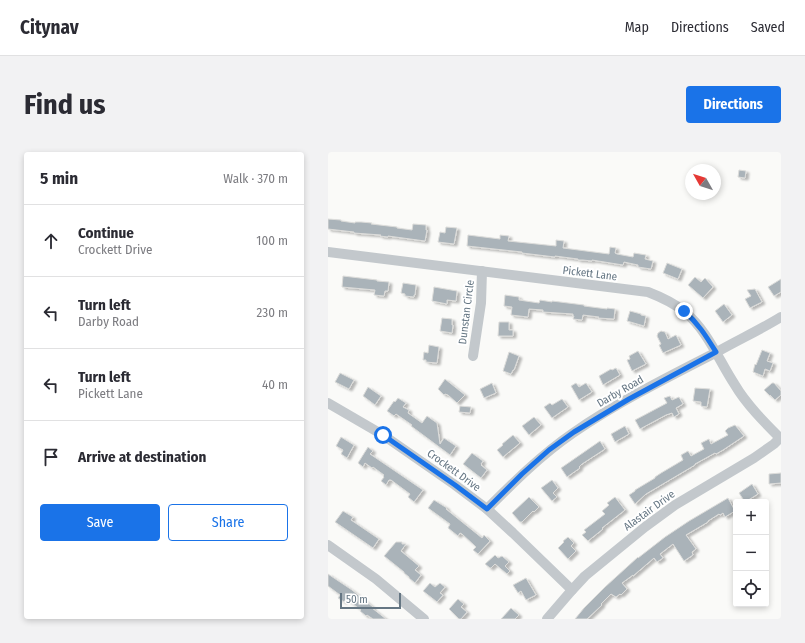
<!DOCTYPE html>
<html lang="en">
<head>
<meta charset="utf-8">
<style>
  :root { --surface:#fff; --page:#f2f2f3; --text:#2b2b33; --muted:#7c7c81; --line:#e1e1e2; --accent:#1a73e8 }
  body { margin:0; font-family:"Fira Sans Condensed",sans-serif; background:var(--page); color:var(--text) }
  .controls { position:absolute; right:12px; bottom:12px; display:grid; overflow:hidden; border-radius:4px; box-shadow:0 2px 6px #0003 }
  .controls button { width:36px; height:36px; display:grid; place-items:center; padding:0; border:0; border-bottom:1px solid var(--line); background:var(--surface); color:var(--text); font:20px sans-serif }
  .compass { position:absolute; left:357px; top:12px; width:36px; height:36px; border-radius:50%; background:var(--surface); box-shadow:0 2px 6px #0003; rotate:309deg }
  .scale { position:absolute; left:12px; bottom:10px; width:61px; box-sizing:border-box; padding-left:4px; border:2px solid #657683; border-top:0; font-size:11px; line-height:14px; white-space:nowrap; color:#657683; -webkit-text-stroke:3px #fff; paint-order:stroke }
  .stop { position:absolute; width:12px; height:12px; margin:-9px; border:3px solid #1a73e8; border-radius:50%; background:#fff }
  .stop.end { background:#1a73e8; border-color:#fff; box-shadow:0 1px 4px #0008 }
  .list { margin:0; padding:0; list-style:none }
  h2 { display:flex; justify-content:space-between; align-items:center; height:52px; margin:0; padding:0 16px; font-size:17px }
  h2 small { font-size:13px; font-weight:400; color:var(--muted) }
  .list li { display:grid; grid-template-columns:26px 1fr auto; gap:12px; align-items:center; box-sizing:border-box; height:72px; padding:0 16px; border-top:1px solid var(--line) }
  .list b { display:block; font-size:15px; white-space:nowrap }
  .list p { margin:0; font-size:13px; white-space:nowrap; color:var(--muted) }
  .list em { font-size:13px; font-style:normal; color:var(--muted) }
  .actions { display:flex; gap:8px; padding:12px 16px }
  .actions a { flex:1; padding:9px 0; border:1px solid var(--accent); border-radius:4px; text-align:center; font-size:14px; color:var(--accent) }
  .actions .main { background:var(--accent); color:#fff }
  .icon { flex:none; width:22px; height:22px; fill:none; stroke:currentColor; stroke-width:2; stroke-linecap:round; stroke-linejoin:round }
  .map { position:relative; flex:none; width:453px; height:467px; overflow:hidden; border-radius:4px }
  header { display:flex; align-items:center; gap:24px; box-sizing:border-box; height:56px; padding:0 20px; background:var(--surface); border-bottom:1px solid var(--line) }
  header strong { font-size:19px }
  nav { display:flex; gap:22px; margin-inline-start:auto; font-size:14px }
  .intro { display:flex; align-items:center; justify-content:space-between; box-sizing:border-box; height:96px; padding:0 24px }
  h1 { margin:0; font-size:28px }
  .button { padding:10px 18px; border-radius:4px; background:var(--accent); color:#fff; font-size:14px; font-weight:700 }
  main { display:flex; gap:24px; padding:0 24px }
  aside { flex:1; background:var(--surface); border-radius:4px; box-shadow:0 2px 6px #0003 }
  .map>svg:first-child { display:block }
</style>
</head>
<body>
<header>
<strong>Citynav</strong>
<nav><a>Map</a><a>Directions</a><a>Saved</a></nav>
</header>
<div class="intro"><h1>Find us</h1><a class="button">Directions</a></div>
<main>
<aside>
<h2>5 min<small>Walk · 370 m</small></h2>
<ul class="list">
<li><svg class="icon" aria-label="ahead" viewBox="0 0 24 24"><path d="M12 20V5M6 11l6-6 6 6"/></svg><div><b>Continue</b><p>Crockett Drive</p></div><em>100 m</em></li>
<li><svg class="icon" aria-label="left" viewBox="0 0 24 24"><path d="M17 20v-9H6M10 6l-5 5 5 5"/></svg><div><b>Turn left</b><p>Darby Road</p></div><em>230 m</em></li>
<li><svg class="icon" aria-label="left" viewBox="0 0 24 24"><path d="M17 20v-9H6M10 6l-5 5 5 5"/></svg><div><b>Turn left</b><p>Pickett Lane</p></div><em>40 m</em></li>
<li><svg class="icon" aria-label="arrive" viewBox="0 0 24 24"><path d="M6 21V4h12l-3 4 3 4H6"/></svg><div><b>Arrive at destination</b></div></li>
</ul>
<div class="actions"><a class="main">Save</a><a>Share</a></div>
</aside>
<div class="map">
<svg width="453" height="467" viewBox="0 0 453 467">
  <defs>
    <filter id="shadow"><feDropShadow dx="3" dy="2" stdDeviation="1" flood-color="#0004"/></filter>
  </defs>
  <rect width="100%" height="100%" fill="#fafaf8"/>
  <g fill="#aab3b9" stroke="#dcdcda" filter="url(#shadow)">
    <path d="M411,18l7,1 -1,7 -7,-1z"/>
    <path d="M0,67l13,1v1l14,2v-1h6l11,1 -1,1 26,3v1l15,2 1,-6 13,1v5h1l-2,11 -37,-5v1l-8,-1 1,-1 -27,-2v-1l-26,-3z"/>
    <path d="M118,75l11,1 -3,16 -16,-2 2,-10 5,1z"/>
    <path d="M140,83l32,4v-4l9,1 -1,5 48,5v-6l8,1 -1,7 46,6 1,-7 6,1 -1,5 2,1 16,3 1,-4 12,2 -1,4 8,2 -2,8 -13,-2v-2l-14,-3 -1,3 -31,-5v1l-9,-1h-5v-1l-23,-3v1l-33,-4v-1l-55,-6z"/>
    <path d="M339,111l15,6 -4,10 -15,-6z"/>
    <path d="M15,124l34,4v1l12,1 -1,9h-3l-1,5 -10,-1 1,-5 -33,-3z"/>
    <path d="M367,125l6,5 4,-4 8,9 -10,11 -15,-13z"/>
    <path d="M453,127v13l-7,4 -6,-9z"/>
    <path d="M75,131l13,2 -1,10h-1v2l-9,-1v-2l-4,-1z"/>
    <path d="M106,135l23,4 -1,10 -9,-1v4l-15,-3z"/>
    <path d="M427,137l7,13 -12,6 -5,-9 6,-3 -4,-6z"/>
    <path d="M177,143l14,2v3l20,3 1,-3 12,2v-1l32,4v1l23,3v-1l8,1 -1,10 -16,-1 1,-1 -16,-2 -1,5 -9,-1 1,-3h-1v-2l-30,-2v-2l-14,-1 -1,8 -17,-2 1,-8 -8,-1z"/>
    <path d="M396,152l8,11 -9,7 -8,-11z"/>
    <path d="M302,159l11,3v1l5,1 -2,10 -17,-5z"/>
    <path d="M114,166l10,1v6h1l-1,8 -12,-2z"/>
    <path d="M171,170h10v8h4v6h-15z"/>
    <path d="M333,179l4,1 3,7 8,-4 5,10 -18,8 -4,-8 2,-1 -4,-8 1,-3z"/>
    <path d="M101,193l10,2 -2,16 -11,-1v-2h-3l1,-8 4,1z"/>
    <path d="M434,198l8,3 -3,8 6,2 -3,8 -5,-2 -2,7 -10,-4 2,-8 1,1z"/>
    <path d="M310,199l8,13 -14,7 -5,-11 3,-1 -1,-3z"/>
    <path d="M181,200l10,4 -5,14h-1l-2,4 -8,-3z"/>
    <path d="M288,216l4,7 -17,10 -4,-9 12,-7 1,1z"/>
    <path d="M12,221l14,7 -5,9 -14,-7z"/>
    <path d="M117,227l20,16 -8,8 -9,-8 -3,-1 -1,1 -6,-6z"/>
    <path d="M164,231l4,10 -12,5 -4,-9z"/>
    <path d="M248,231l3,4 7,-4 6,9 -13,8 -8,-14z"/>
    <path d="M444,231h2l7,8v4l-6,5 -5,-5v1l-6,-6z"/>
    <path d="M40,235l13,9 -6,9 -12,-9z"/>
    <path d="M367,236l15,1 -3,18 -6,-1v-4l-8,-1z"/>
    <path d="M342,244l2,4 7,-3 4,7 -7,4 3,6 -5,3 -2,-4 -6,2 -26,14 -5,-9 32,-17 -3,-5z"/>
    <path d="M70,246l8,5 -3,4 6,3 -1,3 14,10 5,-7 10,7 3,21 4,-6 12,8 -6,9 -39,-29 1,-1 -16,-11 -2,2 -7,-5 7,-10 1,1z"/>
    <path d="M234,247l6,8 -16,11 -8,-11 6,-4 2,2z"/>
    <path d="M132,254l11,1 -1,6 -11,-1z"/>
    <path d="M206,265l7,8 -12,10 -7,-9z"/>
    <path d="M407,273l9,11 -21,14 -7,4 -1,-1 -20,11v1l-49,29 -11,10 -6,-9 6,-4v-1l20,-12v-1l6,-4 22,-13 -2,-5 7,-4 3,5 13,-7 -3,-6 8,-4 2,5 17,-9 -3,-4 3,-3z"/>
    <path d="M297,274l4,8 -14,8 -4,-8z"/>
    <path d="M185,283l7,8 -17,14 -6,-7 6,-5 -1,-1z"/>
    <path d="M13,285l13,8 -7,13 -6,-4 2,-4 -7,-4z"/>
    <path d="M272,289l5,8 -23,15 -3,3 1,1 -13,9 -6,-9z"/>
    <path d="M40,295l5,4 -3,3 53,36 -9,12 -6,-5 2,-3 -19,-14h-2l-3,5 -5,-4 3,-4 -1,-1 1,-1 -11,-8 -1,1 -7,-5 -2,4 -5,-4z"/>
    <path d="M144,301l11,8 -2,3 1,1h-1l6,5 -6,8 -18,-14z"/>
    <path d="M453,321v10l-12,1v-10z"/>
    <path d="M224,328l6,8 -5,5 4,4 -5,4 -11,-13z"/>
    <path d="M424,332l6,10 -13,8 -6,-9z"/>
    <path d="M201,345l10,10 -5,5 -1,-1 -11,11h-2l-8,-9z"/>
    <path d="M287,345l10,13 -23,18 1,1 -15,12 -6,-6 4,-3 -2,-2 21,-16 -3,-3 7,-6 -2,-2z"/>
    <path d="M400,346l7,13 -10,6 -2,-4 -3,2 -1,-1 -11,7v1l-22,13 10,14 -4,3 1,3 -9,6 -11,-17 -13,10 3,4 -6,4 -3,-4 -21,18v-1l-11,8 5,6 -6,6 -1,-1 -4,3 -5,-3 -10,10 1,1 -15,14h-12l9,-11 21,-21 33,-30v1l27,-21 24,-16z"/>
    <path d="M106,348l13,8 -1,1 36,29 2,-3 6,6 -12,13 -5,-4 3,-3 -1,-1 -13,-12 -2,-1 -2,3 -10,-8 2,-4 -22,-16z"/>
    <path d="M15,359l10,6 -2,3 28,19 -6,9 -38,-26z"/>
    <path d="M240,385l6,6 -3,3 5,5 -8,8 -10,-11 6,-6 -1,-1z"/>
    <path d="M68,390h6v2h4l-5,7 18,15 -4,4 6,5 -6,8 -6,-5v-1l-5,-4v-1l-20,-16z"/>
    <path d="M167,403l3,3 4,-2 7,6 -4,4 5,5 -3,3 -12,-10 -4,4h-1l-5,-4z"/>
    <path d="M0,422l24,16 21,17 -1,1 14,11h-13l-6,-4 -1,1 -6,-5 1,-1 -15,-11 -2,3 -6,-4 2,-3 -12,-9z"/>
    <path d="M198,426l10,17 -10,5 -5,-9 -3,2 -5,-8z"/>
    <path d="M102,431l5,4 5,-4 5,4 -5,6 3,2 -6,7 -14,-11z"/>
    <path d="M130,447l6,5 -3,3 6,5 -6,7h-2l-10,-10z"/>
    <path d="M183,456l8,7 -4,4h-14z"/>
  </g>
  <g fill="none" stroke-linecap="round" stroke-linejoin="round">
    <g stroke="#c3c8cc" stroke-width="10">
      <path d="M0,100l320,40c13,5 26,11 37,20 23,19 34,49 50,73 11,19 31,39 46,54"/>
      <path d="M145,204l8,-53 1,-32"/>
      <path d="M0,251l55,32 72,50 32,24 26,24 59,57"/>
      <path d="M159,357c27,-27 54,-54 86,-76 45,-31 95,-56 144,-81 21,-12 43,-22 64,-35"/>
      <path d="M0,393l48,34 48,40"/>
      <path d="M219,467l25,-29 13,-14 60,-49 30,-22 79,-47 20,-14 6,-6"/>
    </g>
  </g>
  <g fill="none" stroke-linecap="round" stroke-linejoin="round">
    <path stroke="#1a73e8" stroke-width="5" d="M55,283l72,50 32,24 35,-35 27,-24 25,-18 55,-33 87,-47c-10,-16 -18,-29 -32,-41"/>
  </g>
  <g text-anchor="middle" stroke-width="4" stroke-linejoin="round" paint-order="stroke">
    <g font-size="11" fill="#657683" stroke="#fff">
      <text transform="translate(262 121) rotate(7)" y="4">Pickett Lane</text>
      <text transform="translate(138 160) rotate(-83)" y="4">Dunstan Circle</text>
      <text transform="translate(292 239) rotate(-30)" y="4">Darby Road</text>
      <text transform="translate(126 318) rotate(36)" y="4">Crockett Drive</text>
      <text transform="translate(321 358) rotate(-36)" y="4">Alastair Drive</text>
    </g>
  </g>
</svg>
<div class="controls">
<button>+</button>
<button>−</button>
<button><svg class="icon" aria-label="locate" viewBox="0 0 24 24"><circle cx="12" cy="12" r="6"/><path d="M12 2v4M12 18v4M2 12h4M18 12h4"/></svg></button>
</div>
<svg class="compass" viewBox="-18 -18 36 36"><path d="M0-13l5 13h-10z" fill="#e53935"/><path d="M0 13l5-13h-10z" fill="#7c7c81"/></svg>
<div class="scale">50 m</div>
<div class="stop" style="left:55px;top:283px"></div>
<div class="stop end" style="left:356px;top:159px"></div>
</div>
</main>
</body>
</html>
